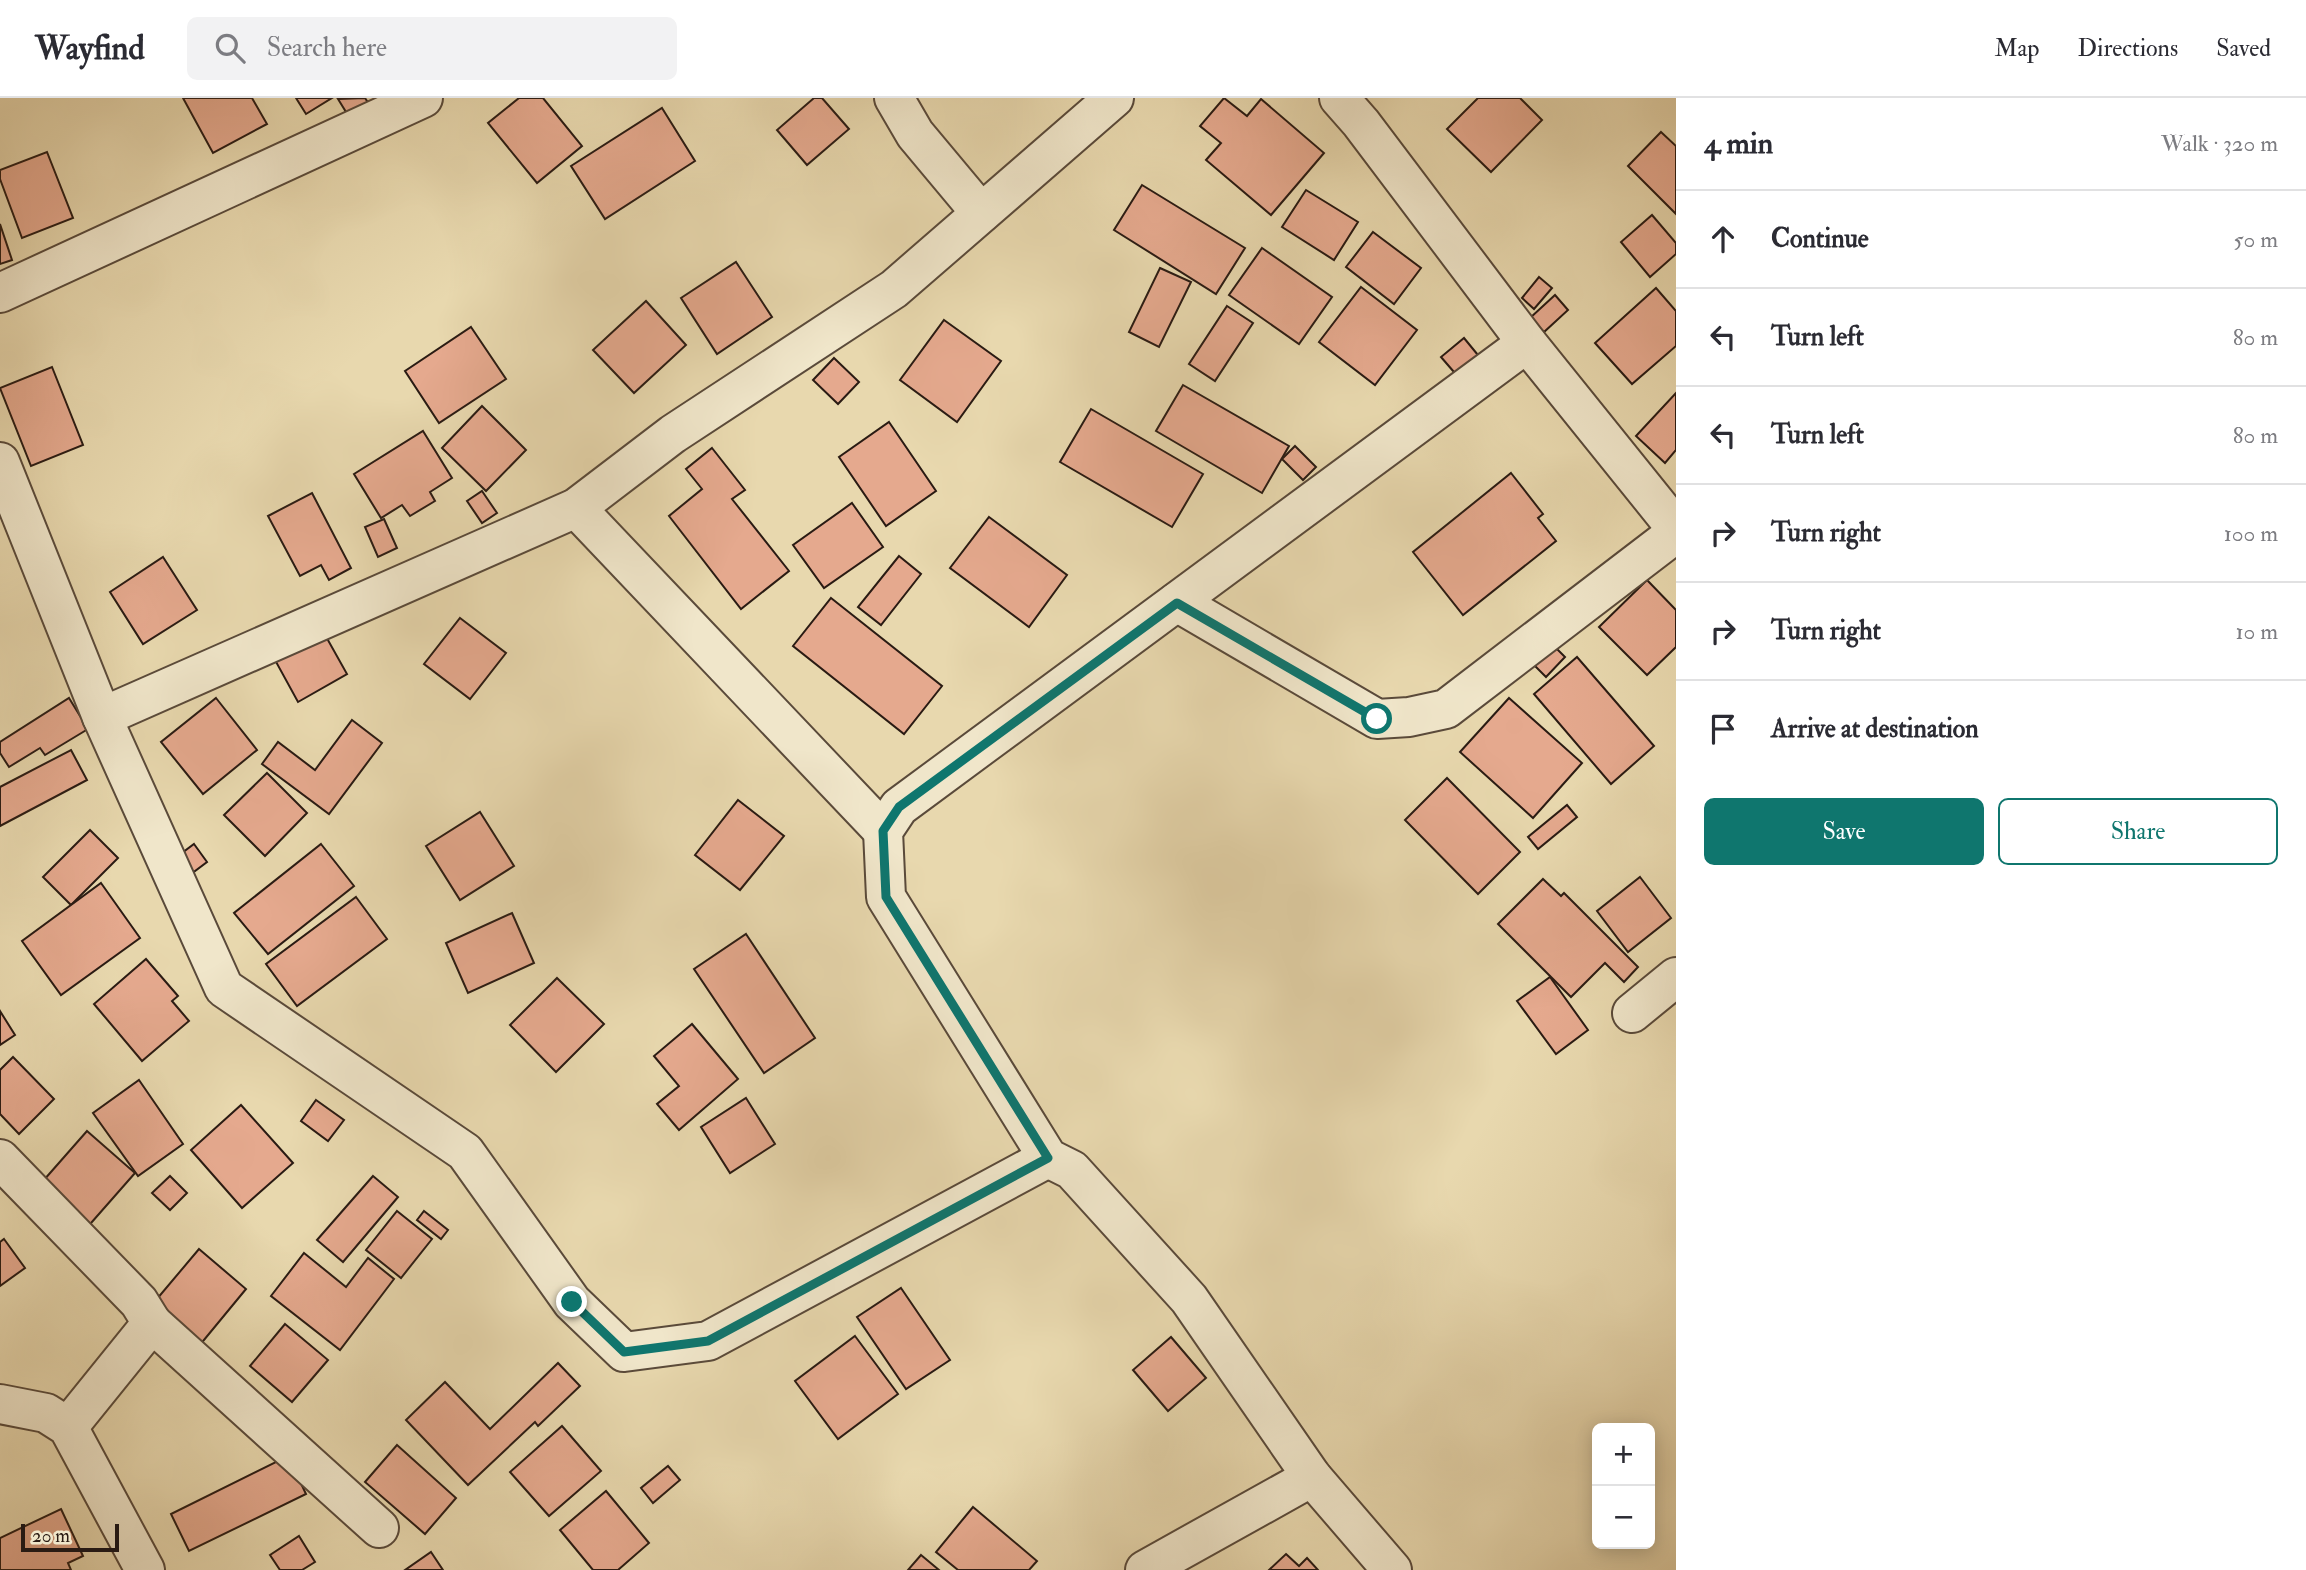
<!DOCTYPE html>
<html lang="en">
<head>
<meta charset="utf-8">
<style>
  :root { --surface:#fff; --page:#f2f2f3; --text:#2b2b33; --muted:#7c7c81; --line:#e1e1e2; --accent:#0f766e }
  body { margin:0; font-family:"IM FELL Double Pica",serif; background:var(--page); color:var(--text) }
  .controls { position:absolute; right:21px; bottom:21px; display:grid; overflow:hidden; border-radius:10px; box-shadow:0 4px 18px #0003 }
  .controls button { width:63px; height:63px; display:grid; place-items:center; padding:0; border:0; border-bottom:2px solid var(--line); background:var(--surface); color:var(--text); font:35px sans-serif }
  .scale { position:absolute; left:21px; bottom:18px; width:98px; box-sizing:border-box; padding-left:7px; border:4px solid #2a1b13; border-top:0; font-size:19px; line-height:24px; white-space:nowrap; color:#2a1b13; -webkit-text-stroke:5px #f0e6ca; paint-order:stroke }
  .stop { position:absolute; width:21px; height:21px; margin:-16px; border:5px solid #0f766e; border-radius:50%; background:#fff }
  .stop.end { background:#0f766e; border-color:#fff; box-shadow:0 2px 7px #0008 }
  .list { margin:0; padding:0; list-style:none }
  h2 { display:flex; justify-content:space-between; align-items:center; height:91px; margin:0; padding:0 28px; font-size:30px }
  h2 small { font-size:23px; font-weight:400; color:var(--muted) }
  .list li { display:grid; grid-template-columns:46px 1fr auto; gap:21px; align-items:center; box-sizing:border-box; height:98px; padding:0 28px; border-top:2px solid var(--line) }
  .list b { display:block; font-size:26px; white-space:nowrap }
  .list em { font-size:23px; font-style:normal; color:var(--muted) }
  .actions { display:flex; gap:14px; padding:21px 28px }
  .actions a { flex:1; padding:16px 0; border:2px solid var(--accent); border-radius:10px; text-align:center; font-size:24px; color:var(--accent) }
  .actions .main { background:var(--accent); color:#fff }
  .icon { flex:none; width:38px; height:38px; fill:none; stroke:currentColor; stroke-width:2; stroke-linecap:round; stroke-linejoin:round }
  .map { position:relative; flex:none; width:1676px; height:1472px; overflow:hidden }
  header { display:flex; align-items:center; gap:42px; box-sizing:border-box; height:98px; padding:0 35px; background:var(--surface); border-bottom:2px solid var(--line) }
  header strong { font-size:33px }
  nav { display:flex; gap:38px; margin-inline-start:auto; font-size:24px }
  .search { width:490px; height:63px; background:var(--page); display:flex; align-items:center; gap:18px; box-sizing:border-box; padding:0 24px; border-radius:10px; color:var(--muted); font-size:26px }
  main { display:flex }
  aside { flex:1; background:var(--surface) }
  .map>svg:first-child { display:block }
</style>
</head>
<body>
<header>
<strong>Wayfind</strong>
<div class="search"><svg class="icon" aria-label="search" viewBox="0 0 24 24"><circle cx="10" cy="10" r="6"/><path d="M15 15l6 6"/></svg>Search here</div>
<nav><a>Map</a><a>Directions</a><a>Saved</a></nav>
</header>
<main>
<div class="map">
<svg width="1676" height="1472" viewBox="0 0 1676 1472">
  <rect width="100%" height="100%" fill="#e8d8ae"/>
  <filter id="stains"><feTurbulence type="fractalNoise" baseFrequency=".00286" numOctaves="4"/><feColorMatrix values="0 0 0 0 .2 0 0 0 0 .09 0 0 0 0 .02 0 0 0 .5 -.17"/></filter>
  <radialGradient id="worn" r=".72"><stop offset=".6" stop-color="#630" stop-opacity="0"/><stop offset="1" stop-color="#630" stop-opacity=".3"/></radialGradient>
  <g fill="#e5a98e" stroke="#2a1b13" stroke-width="2">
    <path d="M183,0h69l15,26 -54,29z"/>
    <path d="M296,0h36l-26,16z"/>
    <path d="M365,0l6,9 -20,13 -13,-21z"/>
    <path d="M519,0h24l39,48 -45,37 -49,-60z"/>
    <path d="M814,0h8l27,31 -42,36 -30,-35z"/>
    <path d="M1224,0l23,18 14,-17 63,54 -53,62 -65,-55 15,-17 -21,-17z"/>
    <path d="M1478,0h42l22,22 -51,52 -44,-43z"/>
    <path d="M662,10l33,53 -90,58 -34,-53z"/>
    <path d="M1661,34l15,14v68l-48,-48z"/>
    <path d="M47,54l26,66 -51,20 -22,-59v-9z"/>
    <path d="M1142,87l103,63 -29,46 -102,-64z"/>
    <path d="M1306,92l52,32 -24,38 -52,-33z"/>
    <path d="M1652,117l24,28v11l-26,23 -29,-35z"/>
    <path d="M0,126l12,36 -12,4z"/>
    <path d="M1373,134l48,36 -27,36 -48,-37z"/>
    <path d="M1262,150l70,49 -33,47 -70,-49z"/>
    <path d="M736,164l36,55 -55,37 -36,-56z"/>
    <path d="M1160,170l31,14 -32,65 -30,-15z"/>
    <path d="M1539,179l13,11 -18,21 -12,-11z"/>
    <path d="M1361,189l56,43 -42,55 -56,-43z"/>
    <path d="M1656,190l20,23v35l-44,38 -37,-41z"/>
    <path d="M1555,197l13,15 -24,22 -14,-14z"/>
    <path d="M646,203l40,44 -52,48 -41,-43z"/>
    <path d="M1227,208l26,17 -38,58 -26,-17z"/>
    <path d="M944,222l57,41 -44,61 -57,-42z"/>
    <path d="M471,229l35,52 -67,44 -34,-52z"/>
    <path d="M1464,240l18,22 -22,19 -19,-22z"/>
    <path d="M834,260l25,24 -21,22 -25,-24z"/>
    <path d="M52,269l31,78 -52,21 -31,-78z"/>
    <path d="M1183,287l106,61 -27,47 -106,-62z"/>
    <path d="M1676,295v57l-11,13 -29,-27z"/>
    <path d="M482,308l44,44 -40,41 -44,-43z"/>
    <path d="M1091,311l112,65 -31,53 -112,-65z"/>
    <path d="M889,324l47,69 -50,35 -47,-69z"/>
    <path d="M423,333l29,47 -22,14 5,9 -25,15 -8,-11 -21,13 -27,-44z"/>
    <path d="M1295,348l21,21 -13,13 -21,-21z"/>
    <path d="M712,350l33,42 -13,9 57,72 -48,38 -72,-93 33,-27 -16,-20z"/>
    <path d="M1511,375l32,41 -5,4 18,23 -93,74 -50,-63z"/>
    <path d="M482,393l15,22 -15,10 -15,-22z"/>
    <path d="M312,395l39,75 -22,12 -8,-15 -21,11 -32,-60z"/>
    <path d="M852,405l31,44 -59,41 -31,-43z"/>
    <path d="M989,419l78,58 -38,52 -79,-59z"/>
    <path d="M384,421l13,29 -19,9 -13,-30z"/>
    <path d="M899,458l22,18 -40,51 -23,-18z"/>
    <path d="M163,459l34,53 -54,34 -33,-52z"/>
    <path d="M1647,482l29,30v37l-29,28 -48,-48z"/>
    <path d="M831,500l111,88 -38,48 -111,-88z"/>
    <path d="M460,520l46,35 -36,46 -46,-35z"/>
    <path d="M324,535l23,41 -49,28 -23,-42z"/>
    <path d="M1552,546l13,13 -19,20 -13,-13z"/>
    <path d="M1577,559l77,89 -43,38 -77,-90z"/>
    <path d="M69,600l19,31 -43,26 -5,-7 -31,19 -9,-14v-11z"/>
    <path d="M216,600l41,52 -54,44 -42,-52z"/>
    <path d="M1509,600l73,65 -49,55 -73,-66z"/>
    <path d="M352,622l30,23 -53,71 -67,-50 16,-22 37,28z"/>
    <path d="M71,652l16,30 -87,46v-39z"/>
    <path d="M267,675l40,40 -42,43 -41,-41z"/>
    <path d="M1447,680l73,74 -42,42 -73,-74z"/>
    <path d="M738,702l46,36 -44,54 -45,-35z"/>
    <path d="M1567,707l10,12 -39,32 -10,-12z"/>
    <path d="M480,714l34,54 -54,34 -34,-54z"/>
    <path d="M90,732l28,28 -47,47 -28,-28z"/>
    <path d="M194,746l13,18 -16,12 -13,-18z"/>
    <path d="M321,746l33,42 -86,68 -34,-41z"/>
    <path d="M1640,779l31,41 -43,34 -31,-41z"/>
    <path d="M1543,781l18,17 3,-3 74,74 -14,15 -19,-19 -34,34 -73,-73z"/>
    <path d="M101,785l39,55 -79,57 -39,-54z"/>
    <path d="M356,799l31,42 -90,67 -31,-42z"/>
    <path d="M512,815l22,50 -66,30 -22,-50z"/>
    <path d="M746,836l69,104 -51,35 -70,-104z"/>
    <path d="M146,861l32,37 -6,5 17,20 -47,40 -48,-57z"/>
    <path d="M1550,879l38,53 -32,24 -39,-53z"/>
    <path d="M557,880l47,46 -48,48 -46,-47z"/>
    <path d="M0,913l15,24 -15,10z"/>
    <path d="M692,926l46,55 -59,51 -22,-26 22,-18 -25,-30z"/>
    <path d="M13,959l41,42 -35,35 -19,-20v-44z"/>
    <path d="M139,982l44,64 -45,32 -45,-63z"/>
    <path d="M746,1000l29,46 -45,29 -29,-46z"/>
    <path d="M316,1002l28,20 -16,21 -27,-20z"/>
    <path d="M241,1007l52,58 -51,45 -51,-58z"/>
    <path d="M87,1033l48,42 -51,58 -48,-42z"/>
    <path d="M170,1078l17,17 -17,17 -18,-17z"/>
    <path d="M373,1078l25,21 -55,65 -26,-22z"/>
    <path d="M397,1113l35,28 -31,39 -35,-28z"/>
    <path d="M424,1113l24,19 -7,9 -24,-19z"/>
    <path d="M4,1141l21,29 -25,18v-44z"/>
    <path d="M199,1151l47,40 -47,57 -48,-40z"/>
    <path d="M304,1155l42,34 22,-29 26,21 -54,71 -69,-54z"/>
    <path d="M901,1190l49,72 -44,29 -49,-72z"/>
    <path d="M285,1226l43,36 -36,42 -42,-36z"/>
    <path d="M855,1238l43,58 -60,45 -43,-58z"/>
    <path d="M1171,1239l35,41 -38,33 -35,-41z"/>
    <path d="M558,1265l22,23 -42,40 -3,-4 -67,63 -62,-65 39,-38 45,47z"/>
    <path d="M562,1328l39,45 -52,45 -39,-44z"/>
    <path d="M397,1347l59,53 -31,36 -60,-52z"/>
    <path d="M288,1358l18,38 -117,57 -18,-37z"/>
    <path d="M668,1368l12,14 -27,23 -12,-15z"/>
    <path d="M606,1393l43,52 -31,27h-25l-33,-40z"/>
    <path d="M973,1409l64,54 -8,9h-71l-22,-18z"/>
    <path d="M61,1411l22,47 -15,7 3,7h-71v-32z"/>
    <path d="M299,1438l16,26 -13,8h-22l-10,-15z"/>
    <path d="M431,1454l12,18h-38z"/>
    <path d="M1286,1456l13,12 8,-8 11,12h-49z"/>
    <path d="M921,1457l18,15h-31z"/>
  </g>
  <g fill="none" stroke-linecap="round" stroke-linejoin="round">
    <g stroke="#5a4a3a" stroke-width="42">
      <g id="minor">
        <path d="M894,0l21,36 66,79"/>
        <path d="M1339,0l22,25 166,220 149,185"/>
        <path d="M0,195l423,-195"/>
        <path d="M0,364l102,255 122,271 241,164 107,150 52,50 84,-11 340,-183"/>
        <path d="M576,410l307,323"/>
        <path d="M1177,504l200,117 32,-2 37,-8 230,-176"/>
        <path d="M102,619l474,-209 97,-74 221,-145 220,-191"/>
        <path d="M1632,915l44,-36"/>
        <path d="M0,1061l139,143 13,21 -84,104"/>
        <path d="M152,1225l227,205"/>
        <path d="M0,1306l46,9 22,14 77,143"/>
        <path d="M1145,1472l167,-93"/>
        <path d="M1392,1472l-80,-93 -123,-178 -117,-129 -24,-12 -162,-261 -3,-66 16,-24 628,-464"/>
      </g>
    </g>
    <use href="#minor" stroke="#f0e6ca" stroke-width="38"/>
  </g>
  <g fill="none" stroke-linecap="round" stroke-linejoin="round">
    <path stroke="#0f766e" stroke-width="9" d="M572,1204l52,50 84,-11 340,-183 -162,-261 -3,-66 16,-24 278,-204 200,116"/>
  </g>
  <rect width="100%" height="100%" filter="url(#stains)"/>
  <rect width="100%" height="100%" fill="url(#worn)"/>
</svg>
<div class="controls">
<button>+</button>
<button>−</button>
</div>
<div class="scale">20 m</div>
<div class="stop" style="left:1377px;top:621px"></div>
<div class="stop end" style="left:572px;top:1204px"></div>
</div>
<aside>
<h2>4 min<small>Walk · 320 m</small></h2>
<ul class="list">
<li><svg class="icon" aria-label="ahead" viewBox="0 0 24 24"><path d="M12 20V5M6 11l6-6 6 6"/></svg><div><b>Continue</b></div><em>50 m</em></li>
<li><svg class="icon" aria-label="left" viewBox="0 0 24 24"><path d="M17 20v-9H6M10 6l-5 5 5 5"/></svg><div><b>Turn left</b></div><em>80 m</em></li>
<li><svg class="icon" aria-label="left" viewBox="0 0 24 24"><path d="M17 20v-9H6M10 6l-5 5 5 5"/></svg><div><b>Turn left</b></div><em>80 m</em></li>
<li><svg class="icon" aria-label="right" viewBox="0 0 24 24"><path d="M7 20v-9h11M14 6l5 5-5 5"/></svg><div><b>Turn right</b></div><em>100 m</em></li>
<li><svg class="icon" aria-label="right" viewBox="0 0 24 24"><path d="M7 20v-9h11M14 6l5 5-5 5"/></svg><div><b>Turn right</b></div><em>10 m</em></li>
<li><svg class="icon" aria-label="arrive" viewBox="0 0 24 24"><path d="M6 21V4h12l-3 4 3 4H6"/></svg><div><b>Arrive at destination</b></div></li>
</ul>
<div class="actions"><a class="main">Save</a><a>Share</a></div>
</aside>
</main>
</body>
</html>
